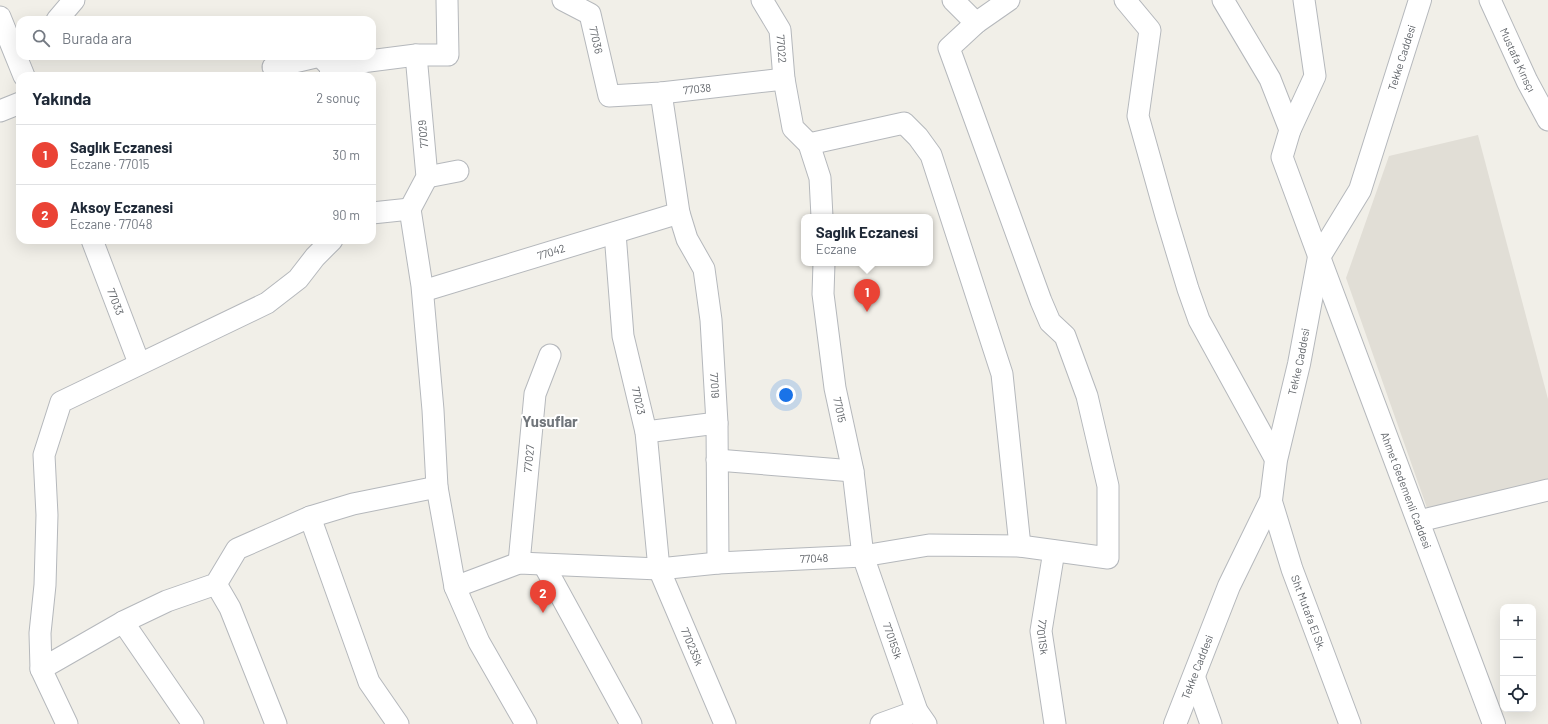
<!DOCTYPE html>
<html lang="tr">
<head>
<meta charset="utf-8">
<style>
  :root { --surface:#fff; --page:#f6f6f7; --text:#1f2937; --muted:#747a83; --line:#e0e1e3; --accent:#ea4335 }
  body { margin:0; font-family:Barlow,sans-serif; background:var(--page); color:var(--text) }
  .controls { position:absolute; right:12px; bottom:12px; display:grid; overflow:hidden; border-radius:8px; box-shadow:0 4px 16px #0002 }
  .controls button { width:36px; height:36px; display:grid; place-items:center; padding:0; border:0; border-bottom:1px solid var(--line); background:var(--surface); color:var(--text); font:20px sans-serif }
  .you { position:absolute; left:786px; top:395px; width:14px; height:14px; margin:-10px; border:3px solid #fff; border-radius:50%; background:#1a73e8; box-shadow:0 0 0 6px #1a73e833 }
  .badge { display:grid; place-items:center; width:26px; height:26px; border-radius:50%; background:var(--accent); color:#fff; font-size:13px; font-weight:700 }
  .pin { position:absolute; translate:-50% -33px; filter:drop-shadow(0 1px 2px #0008) }
  .pin::after { content:''; position:absolute; top:21px; width:14px; height:12px; background:inherit; clip-path:polygon(0 0,100% 0,50% 100%) }
  .popup { position:absolute; left:801px; top:214px; width:132px; height:52px; box-sizing:border-box; display:grid; place-content:center; border-radius:8px; background:var(--surface); filter:drop-shadow(0 1px 3px #0005); font-size:13px; white-space:nowrap; color:var(--muted) }
  .popup b { font-size:15px; color:var(--text) }
  .popup::after { content:''; position:absolute; left:50%; top:100%; margin-left:-8px; border:8px solid transparent; border-top-color:var(--surface) }
  .list { margin:0; padding:0; list-style:none }
  h2 { display:flex; justify-content:space-between; align-items:center; height:52px; margin:0; padding:0 16px; font-size:17px }
  h2 small { font-size:13px; font-weight:400; color:var(--muted) }
  .list li { display:grid; grid-template-columns:26px 1fr auto; gap:12px; align-items:center; box-sizing:border-box; height:60px; padding:0 16px; border-top:1px solid var(--line) }
  .list b { display:block; font-size:15px; white-space:nowrap }
  .list p { margin:0; font-size:13px; white-space:nowrap; color:var(--muted) }
  .list em { font-size:13px; font-style:normal; color:var(--muted) }
  .icon { flex:none; width:22px; height:22px; fill:none; stroke:currentColor; stroke-width:2; stroke-linecap:round; stroke-linejoin:round }
  .map { position:relative; flex:none; width:1548px; height:724px; overflow:hidden }
  .search { position:absolute; background:var(--surface); box-shadow:0 4px 16px #0002; left:16px; top:16px; width:360px; height:44px; display:flex; align-items:center; gap:10px; box-sizing:border-box; padding:0 14px; border-radius:12px; color:var(--muted); font-size:15px }
  .panel { position:absolute; background:var(--surface); box-shadow:0 4px 16px #0002; left:16px; top:72px; width:360px; height:172px; border-radius:12px }
  .map>svg:first-child { display:block }
</style>
</head>
<body>
<div class="map">
<svg width="1548" height="724" viewBox="0 0 1548 724">
  <rect width="100%" height="100%" fill="#f1efe8"/>
  <path fill="#e1ded6" d="M1478,135l70,264v82l-121,27 -81,-230 43,-122z"/>
  <g fill="none" stroke-linecap="round" stroke-linejoin="round">
    <g stroke="#b5b8bc" stroke-width="23">
      <g id="minor">
        <path id="s1" d="M563,0l27,14 19,82 52,-3 123,-14"/>
        <path id="s2" d="M762,0l18,30 4,49 9,49 16,16 11,34 2,39"/>
        <path d="M953,0l23,23"/>
        <path d="M1125,0l25,30 -12,86 28,100 22,73 11,31 77,140"/>
        <path d="M1223,0l47,79 20,51 -8,27 37,100"/>
        <path id="s3" d="M1490,0l37,81 21,39"/>
        <path d="M0,17l24,59"/>
        <path d="M57,20l17,-20"/>
        <path d="M330,66l86,-11h32l-1,-55"/>
        <path d="M273,67l47,-11 10,10 1,10"/>
        <path id="s4" d="M661,93l18,120 8,26 17,30 7,51 6,103 1,140"/>
        <path d="M0,111l20,-8"/>
        <path d="M1290,130l25,-54 -11,-76"/>
        <path d="M809,144l95,-21 14,14 13,18 71,219 18,172"/>
        <path d="M427,177l31,-6"/>
        <path d="M410,209l12,77 11,124 4,77 18,100 24,55 47,82"/>
        <path d="M410,209l17,-32 -11,-122"/>
        <path d="M372,213l38,-4"/>
        <path id="s5" d="M615,233l8,103 23,96 13,137 66,155"/>
        <path id="s6" d="M92,240l47,123"/>
        <path id="s7" d="M824,263l-1,31 12,94 18,83 10,85 54,155 9,13"/>
        <path id="s8" d="M423,291l256,-78"/>
        <path d="M646,432l71,-9"/>
        <path d="M717,460l136,11"/>
        <path id="s9" d="M1271,500l21,69 58,155"/>
        <path d="M310,517l59,165 29,42"/>
        <path d="M1419,521l129,-31"/>
        <path id="s10" d="M1054,551l-13,80 14,93"/>
        <path id="s11" d="M519,563l16,-169 15,-39"/>
        <path d="M544,565l87,159"/>
        <path d="M216,584l14,24 46,116"/>
        <path id="s12" d="M455,587l64,-24 140,6 59,-6 145,-7 66,-11 91,1 88,12v-72l-21,-90 -22,-60 -15,-14 -9,-21 -92,-253 27,-25 33,-23"/>
        <path d="M123,622l70,102"/>
        <path d="M41,669l82,-47 44,-21 49,-17 21,-35 73,-32 43,-13 84,-17"/>
        <path d="M1194,676l17,48"/>
        <path d="M67,724l-26,-55 -1,-36 5,-48 2,-70 -3,-60 17,-53 206,-99 31,-24 17,-22 17,-17"/>
        <path d="M881,724l36,-13"/>
      </g>
    </g>
    <g stroke="#b5b8bc" stroke-width="24">
      <g id="tertiary">
        <path id="s13" d="M1319,257c57,156 117,311 175,467"/>
        <path id="s14" d="M1175,724l54,-138 42,-86 5,-40 23,-96 20,-107 41,-67 60,-190"/>
      </g>
    </g>
    <use href="#minor" stroke="#fff" stroke-width="21"/>
    <use href="#tertiary" stroke="#fff" stroke-width="22"/>
  </g>
  <g text-anchor="middle" stroke-width="4" stroke-linejoin="round" paint-order="stroke">
    <g font-size="11" fill="#5f6368" stroke="#fff">
      <text dy="4" stroke="none"><textPath href="#s1" startOffset="57">77036</textPath></text>
      <text dy="4" stroke="none"><textPath href="#s2" startOffset="54">77022</textPath></text>
      <text dy="4" stroke="none"><textPath href="#s14" startOffset="709">Tekke Caddesi</textPath></text>
      <text dy="4" stroke="none"><textPath href="#s3" startOffset="66">Mustafa Kırısçı</textPath></text>
      <text dy="4" stroke="none"><textPath href="#s1" startOffset="203">77038</textPath></text>
      <text transform="translate(423 134) rotate(-95)" y="4">77029</text>
      <text dy="4" stroke="none"><textPath href="#s8" startOffset="134">77042</textPath></text>
      <text dy="4" stroke="none"><textPath href="#s6" startOffset="66">77033</textPath></text>
      <text dy="4" stroke="none"><textPath href="#s14" startOffset="385">Tekke Caddesi</textPath></text>
      <text dy="4" stroke="none"><textPath href="#s4" startOffset="300">77019</textPath></text>
      <text dy="4" stroke="none"><textPath href="#s5" startOffset="170">77023</textPath></text>
      <text dy="4" stroke="none"><textPath href="#s7" startOffset="148">77015</textPath></text>
      <text dy="4" stroke="none"><textPath href="#s11" startOffset="105">77027</textPath></text>
      <text dy="4" stroke="none"><textPath href="#s13" startOffset="249">Ahmet Gedemenli Caddesi</textPath></text>
      <text dy="4" stroke="none"><textPath href="#s12" startOffset="364">77048</textPath></text>
      <text dy="4" stroke="none"><textPath href="#s9" startOffset="119">Sht Mutafa El Sk.</textPath></text>
      <text dy="4" stroke="none"><textPath href="#s10" startOffset="87">77011Sk</textPath></text>
      <text dy="4" stroke="none"><textPath href="#s7" startOffset="386">77015Sk</textPath></text>
      <text dy="4" stroke="none"><textPath href="#s5" startOffset="424">77023Sk</textPath></text>
      <text dy="4" stroke="none"><textPath href="#s14" startOffset="61">Tekke Caddesi</textPath></text>
    </g>
    <g font-size="15" font-weight="bold" fill="#70757a" stroke="#fff">
      <text x="550" y="427">Yusuflar</text>
    </g>
  </g>
</svg>
<div class="controls">
<button>+</button>
<button>−</button>
<button><svg class="icon" aria-label="locate" viewBox="0 0 24 24"><circle cx="12" cy="12" r="6"/><path d="M12 2v4M12 18v4M2 12h4M18 12h4"/></svg></button>
</div>
<div class="you"></div>
<div class="pin badge" style="left:867px;top:312px">1</div>
<div class="popup"><b>Saglık Eczanesi</b>Eczane</div>
<div class="pin badge" style="left:543px;top:613px">2</div>
<div class="search"><svg class="icon" aria-label="search" viewBox="0 0 24 24"><circle cx="10" cy="10" r="6"/><path d="M15 15l6 6"/></svg>Burada ara</div>
<section class="panel">
<h2>Yakında<small>2 sonuç</small></h2>
<ul class="list">
<li><span class="badge">1</span><div><b>Saglık Eczanesi</b><p>Eczane · 77015</p></div><em>30 m</em></li>
<li><span class="badge">2</span><div><b>Aksoy Eczanesi</b><p>Eczane · 77048</p></div><em>90 m</em></li>
</ul>
</section>
</div>
</body>
</html>
